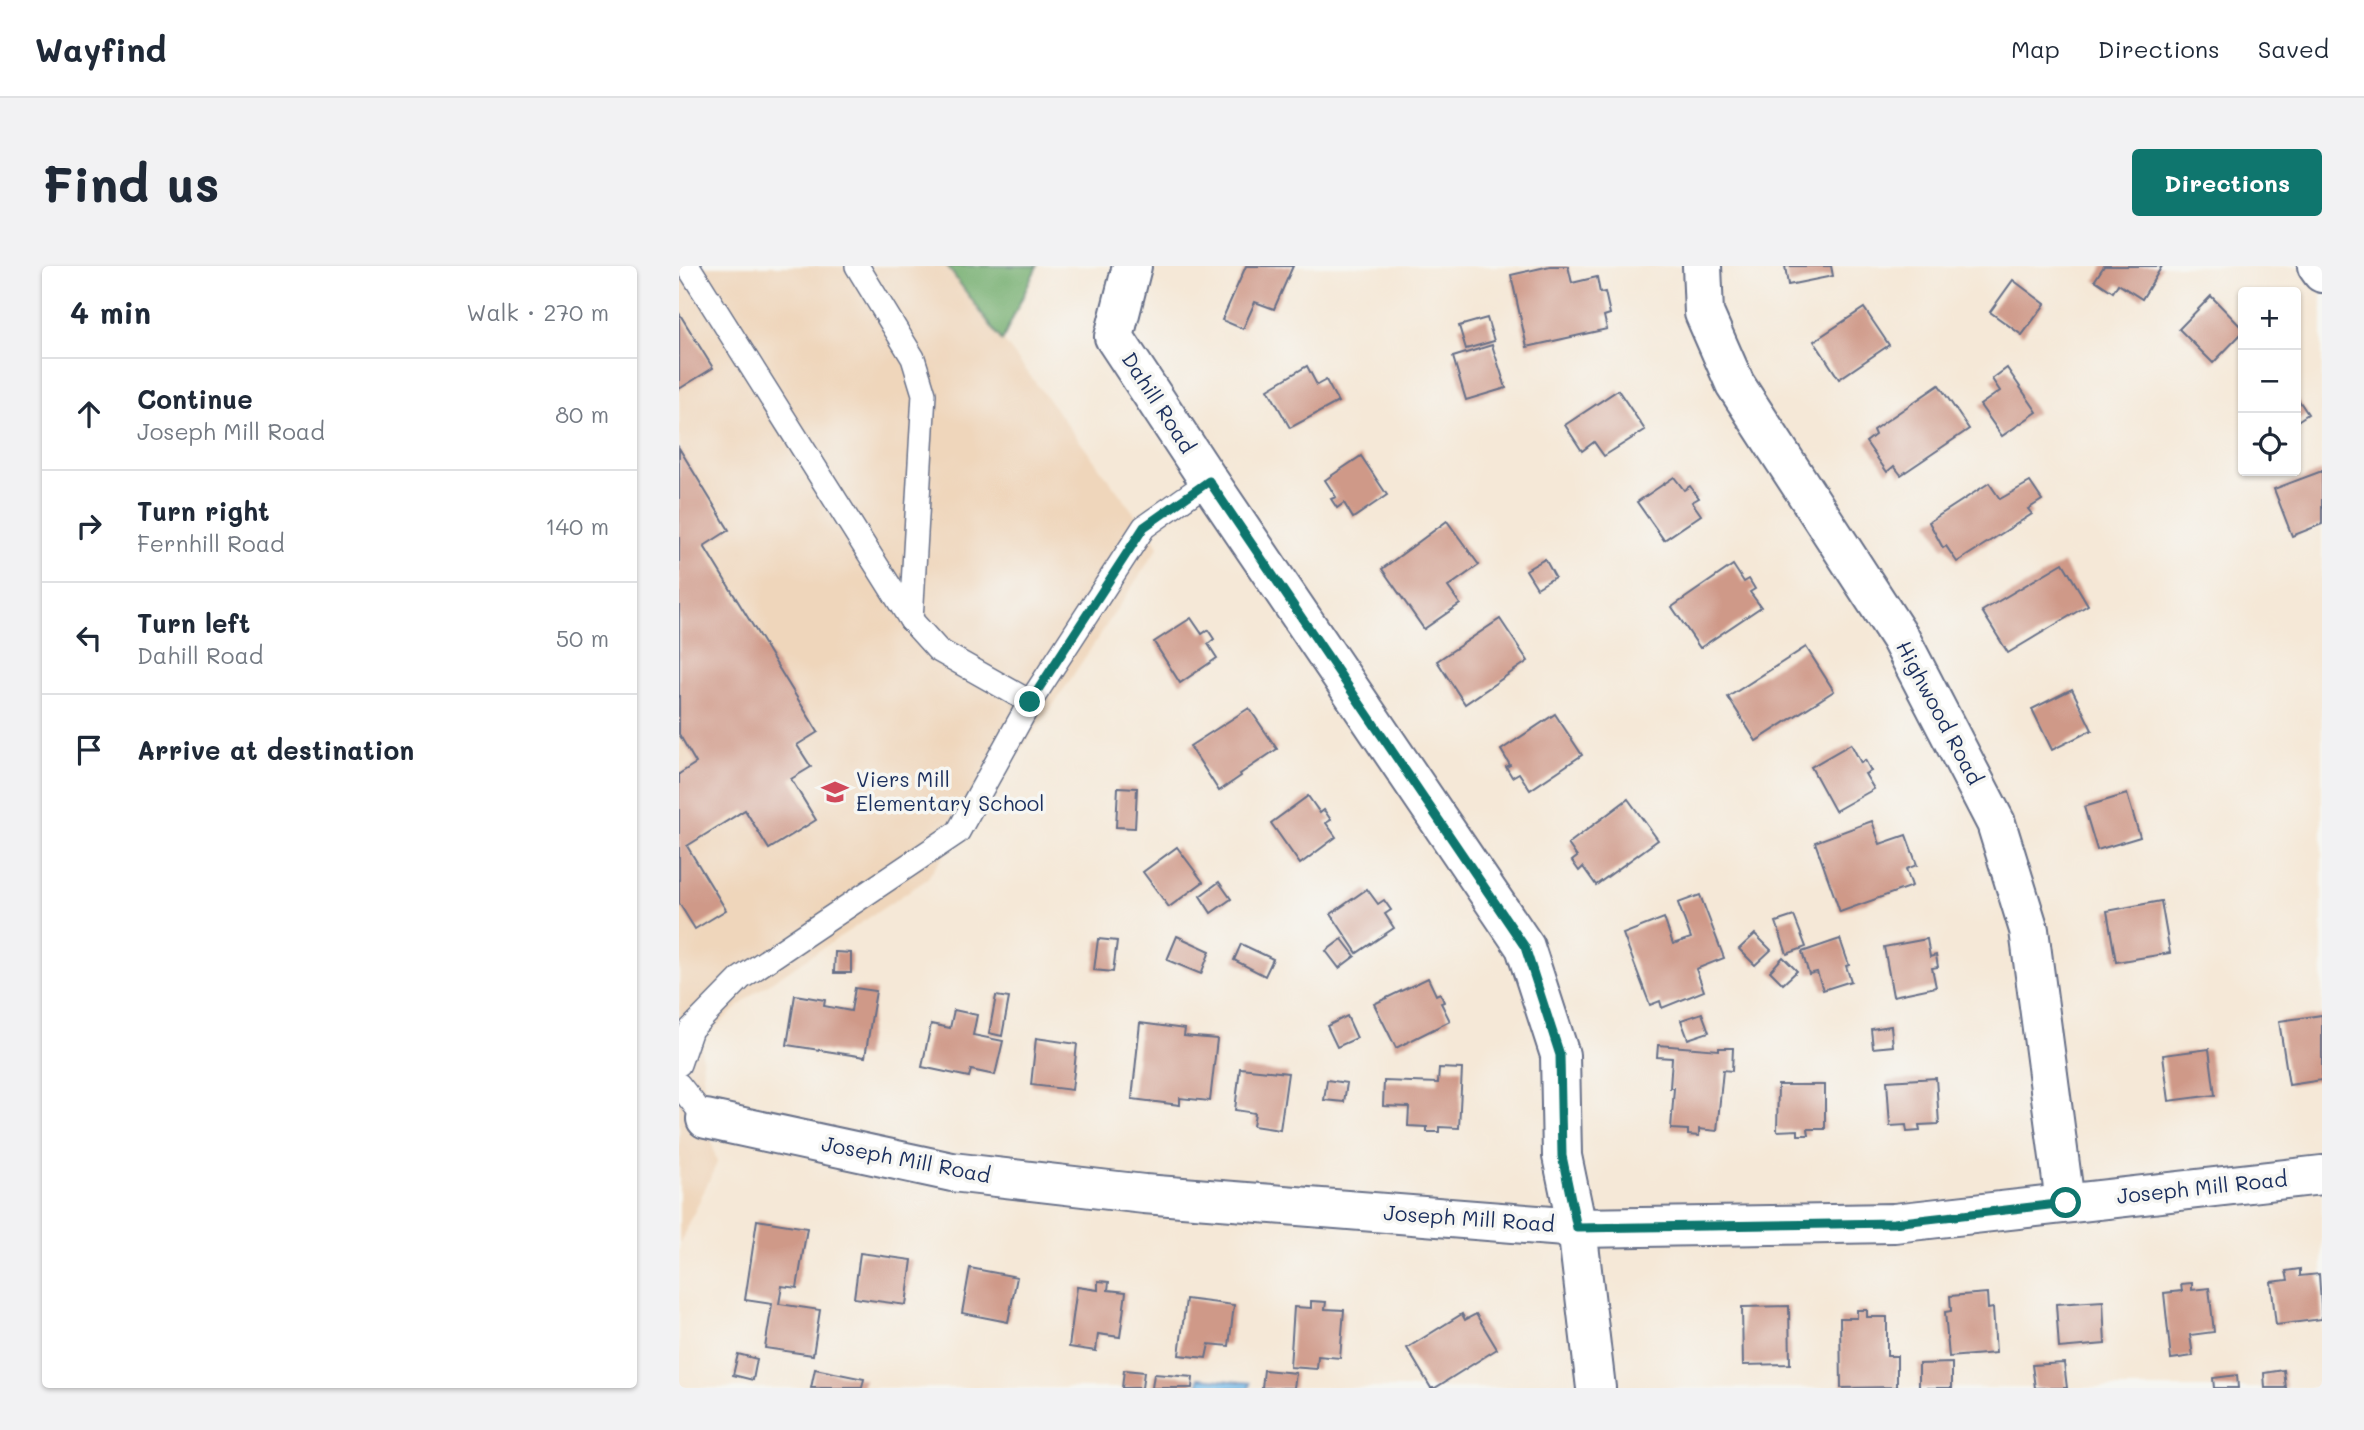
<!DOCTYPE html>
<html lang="en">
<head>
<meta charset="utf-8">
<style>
  :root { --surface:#fff; --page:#f2f2f3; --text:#1f2937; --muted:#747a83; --line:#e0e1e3; --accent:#0f766e }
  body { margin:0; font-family:Mali,sans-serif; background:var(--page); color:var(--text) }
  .controls { position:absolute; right:21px; top:21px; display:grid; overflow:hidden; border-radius:7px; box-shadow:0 2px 5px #0004 }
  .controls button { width:63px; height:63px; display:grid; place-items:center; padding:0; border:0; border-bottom:2px solid var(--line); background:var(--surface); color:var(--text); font:35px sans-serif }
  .stop { position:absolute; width:21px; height:21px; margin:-16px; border:5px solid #0f766e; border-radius:50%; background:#fff }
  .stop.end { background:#0f766e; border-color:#fff; box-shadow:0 2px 7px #0008 }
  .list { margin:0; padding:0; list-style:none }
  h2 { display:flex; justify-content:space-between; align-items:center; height:91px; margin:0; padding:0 28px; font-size:30px }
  h2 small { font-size:23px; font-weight:400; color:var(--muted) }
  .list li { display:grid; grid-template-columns:46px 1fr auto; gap:21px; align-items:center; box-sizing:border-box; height:112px; padding:0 28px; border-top:2px solid var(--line) }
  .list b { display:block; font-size:26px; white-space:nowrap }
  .list p { margin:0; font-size:23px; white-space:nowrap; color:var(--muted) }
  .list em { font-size:23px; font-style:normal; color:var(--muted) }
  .icon { flex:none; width:38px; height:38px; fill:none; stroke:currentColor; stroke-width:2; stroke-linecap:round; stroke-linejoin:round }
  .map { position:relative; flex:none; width:1643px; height:1122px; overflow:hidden; border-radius:7px }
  header { display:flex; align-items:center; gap:42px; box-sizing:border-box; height:98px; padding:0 35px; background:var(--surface); border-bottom:2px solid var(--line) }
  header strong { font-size:33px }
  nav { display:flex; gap:38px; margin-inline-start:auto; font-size:24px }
  .intro { display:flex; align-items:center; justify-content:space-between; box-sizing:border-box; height:168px; padding:0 42px }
  h1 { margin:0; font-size:49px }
  .button { padding:18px 32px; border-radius:7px; background:var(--accent); color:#fff; font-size:24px; font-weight:700 }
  main { display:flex; gap:42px; padding:0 42px }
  aside { flex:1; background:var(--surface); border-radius:7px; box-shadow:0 2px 5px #0004 }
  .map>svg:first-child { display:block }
</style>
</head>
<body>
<header>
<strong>Wayfind</strong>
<nav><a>Map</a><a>Directions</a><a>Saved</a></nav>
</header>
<div class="intro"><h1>Find us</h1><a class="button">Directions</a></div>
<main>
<aside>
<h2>4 min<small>Walk · 270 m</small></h2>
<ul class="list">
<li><svg class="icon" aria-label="ahead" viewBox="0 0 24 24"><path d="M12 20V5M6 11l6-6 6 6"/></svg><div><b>Continue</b><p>Joseph Mill Road</p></div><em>80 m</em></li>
<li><svg class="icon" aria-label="right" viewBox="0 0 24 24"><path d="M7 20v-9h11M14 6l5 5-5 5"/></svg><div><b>Turn right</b><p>Fernhill Road</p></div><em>140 m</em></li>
<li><svg class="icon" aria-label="left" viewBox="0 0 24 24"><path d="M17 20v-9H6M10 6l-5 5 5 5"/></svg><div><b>Turn left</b><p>Dahill Road</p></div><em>50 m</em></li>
<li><svg class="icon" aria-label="arrive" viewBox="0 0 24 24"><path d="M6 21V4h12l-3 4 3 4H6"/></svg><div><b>Arrive at destination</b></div></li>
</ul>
</aside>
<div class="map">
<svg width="1643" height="1122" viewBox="0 0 1643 1122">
  <rect width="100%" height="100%" fill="#f6f6f2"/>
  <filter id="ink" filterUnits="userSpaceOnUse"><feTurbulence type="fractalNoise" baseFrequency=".0143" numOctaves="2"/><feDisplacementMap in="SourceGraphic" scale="14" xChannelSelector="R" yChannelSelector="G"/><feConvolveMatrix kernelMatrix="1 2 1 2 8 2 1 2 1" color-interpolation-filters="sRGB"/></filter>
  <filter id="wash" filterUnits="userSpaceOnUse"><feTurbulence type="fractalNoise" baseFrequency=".00686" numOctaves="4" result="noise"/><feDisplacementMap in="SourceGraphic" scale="28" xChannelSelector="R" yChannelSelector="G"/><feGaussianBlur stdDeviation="1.57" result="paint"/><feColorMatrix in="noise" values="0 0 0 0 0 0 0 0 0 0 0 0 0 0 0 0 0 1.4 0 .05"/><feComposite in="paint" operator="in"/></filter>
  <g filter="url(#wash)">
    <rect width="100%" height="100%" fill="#f5e8d7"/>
    <path fill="#efd6bb" d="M0,0h268l212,280 -105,158 -128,176 -173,114 -52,45 5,80 11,44 -38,82z"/>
    <path fill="#70ab6b" stroke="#466d64" stroke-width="2" d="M268,0h90l-35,75z"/>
    <path fill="#73bbeb" stroke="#4775a4" stroke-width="2" d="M520,1112l51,5 -1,5h-51z"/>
    <g id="blocks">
      <g fill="#cf9988">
        <path d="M567,0h47l-19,43 -19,-7 -12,27 -21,-9z"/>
        <path d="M871,0h18l4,17 25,-6 3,16 5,-1 5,22 -6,2 3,13 -80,18 -16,-72z"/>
        <path d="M1106,0h46l2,10 -45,9z"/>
        <path d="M1425,0h58l-20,33 -24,-15 -5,8 -18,-12z"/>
        <path d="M1334,14l32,24 -23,31 -32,-23z"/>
        <path d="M1532,30l32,33v3l-30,31 -34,-34z"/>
        <path d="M1185,42l25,37 -50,34 -25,-38z"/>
        <path d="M0,47l34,55 -34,21z"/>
        <path d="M808,52l7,23 -28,8 -7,-23z"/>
        <path d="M813,79l14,43 -40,12 -13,-43z"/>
        <path d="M628,100l10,19 9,-5 12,22 -48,26 -22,-39z"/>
        <path d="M1328,102l30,44 -35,24 -22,-31 20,-14 -8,-12z"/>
        <path d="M1260,119l30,44 -68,46 -7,-9 -7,6 -21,-30 9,-7 -2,-5z"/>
        <path d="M939,124l27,40 -41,26 -10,-14 -12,9 -17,-26z"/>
        <path d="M1617,130l12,18 -12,8z"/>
        <path d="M0,182l50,82 -25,16 114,186 -21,13 14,22 -20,12 25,41 -47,29 -24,-39 -58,36 39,64 -31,19 -16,-26v-129l17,-11 -17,-29z"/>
        <path d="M682,190l26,39 -34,23 -9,-15 -7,5 -6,-9 5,-2 -11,-17z"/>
        <path d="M1643,205v53l-30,12 -18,-47z"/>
        <path d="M995,211l10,13 6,-4 9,12 -7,4 9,13 -37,25 -27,-38z"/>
        <path d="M1351,216l12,18 -14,9 4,5 -75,48 -11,-16 -3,2 -14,-26 60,-39 11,16z"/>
        <path d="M768,255l32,44 -31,22 12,17 -36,25 -42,-60z"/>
        <path d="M866,293l10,18 -18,11 -11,-18z"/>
        <path d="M1384,297l25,42 -80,48 -26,-42z"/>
        <path d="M1054,299l11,17 5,-3 6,10 -5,3 11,15 -61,41 -28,-41z"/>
        <path d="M512,352l11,16 6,-4 6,9 -6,5 9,14 -37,25 -26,-41z"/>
        <path d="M821,353l28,42 -63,43 -28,-43z"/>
        <path d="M1127,381l28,44 -78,50 -28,-44z"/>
        <path d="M1393,423l20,41 -40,20 -20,-41z"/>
        <path d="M570,442l28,41 -37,25 1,2 -22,15 -29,-45z"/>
        <path d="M876,448l27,41 -52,35 -11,-17 -7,4 -6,-10 4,-2 -9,-15z"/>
        <path d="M1172,478l10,19 4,-3 6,11 -6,3 9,15 -39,22 -24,-44z"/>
        <path d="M439,521l19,1 -2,40 -19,-1z"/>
        <path d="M1448,528l13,43 -43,13 -13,-43z"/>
        <path d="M629,530l12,17 4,-3 7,10 -5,3 10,14 -36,27 -29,-41z"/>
        <path d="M949,533l30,41 -62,45 -13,-18 -4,4 -7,-10 5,-4 -9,-13z"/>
        <path d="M1193,555l8,23 26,-9 11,30 -11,4 6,17 -72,26 -25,-70z"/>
        <path d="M498,581l26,35 -34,25 -26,-35z"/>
        <path d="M540,616l12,17 -20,14 -11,-17z"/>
        <path d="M688,623l11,15 6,-4 7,10 -6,4 9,14 -37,25 -26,-39z"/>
        <path d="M1021,629l24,63 -28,11 8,22 -42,17 -2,-7 -10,4 -27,-71 41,-16 9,26 18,-6 -13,-35z"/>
        <path d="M1482,635l9,52 -54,9 -9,-51z"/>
        <path d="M1115,650l12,31 -19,7 -11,-32z"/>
        <path d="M1076,668l16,16 -16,15 -16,-16z"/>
        <path d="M498,670l33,15 -9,23 -34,-14z"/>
        <path d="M419,673l19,2 -4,31 -19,-2z"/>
        <path d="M663,673l13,17 -16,12 -13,-17z"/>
        <path d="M1161,673l9,26 -3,1 5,15 -28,9 -6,-18 -8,2 -7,-22z"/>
        <path d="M1248,673l3,18 6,-2 2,12 -6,1 4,19 -43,9 -9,-49z"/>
        <path d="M562,678l32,15 -8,17 -31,-16z"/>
        <path d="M156,686l16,1v20h-17z"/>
        <path d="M1104,691l14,14 -14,13 -13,-13z"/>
        <path d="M749,712l8,17 4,-2 4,9 -3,1 9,18 -54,27 -22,-44z"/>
        <path d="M176,722l21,3 -11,66 -78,-12 8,-50 30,5 -1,6 27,5z"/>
        <path d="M317,730l13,2 -7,38 -13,-3z"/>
        <path d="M275,744l23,5 -4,20 30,6 -8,34 -24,-5 -2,7 -47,-10 9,-43 19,4z"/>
        <path d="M1023,747l7,19 -21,7 -7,-19z"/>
        <path d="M1643,749v65l-33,5 -10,-64z"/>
        <path d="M668,750l10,22 -20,9 -10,-21z"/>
        <path d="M461,757l45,6 -1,7 33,3 -7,62 -30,-3v7l-48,-6z"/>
        <path d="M1212,760l2,20 -20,2 -2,-19z"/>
        <path d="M357,772l41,6 -5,46 -41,-5z"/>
        <path d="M979,779l61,5v-2h14l-1,23 -9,-1 -6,61 -18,-2v7l-11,-1v-5l-17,-1 3,-41h-4l2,-30 -15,-1z"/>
        <path d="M1530,783l6,46 -46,6 -6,-46z"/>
        <path d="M561,802l48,5 -8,57 -27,-4 2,-13 -20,-3z"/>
        <path d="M760,802l23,1 -3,59 -20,-1v5h-12v-5l-19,-1 1,-19 -26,-1 1,-25 54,2z"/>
        <path d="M1257,812l3,46 -20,1 1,6 -13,1 -1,-7 -16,1 -3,-45z"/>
        <path d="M648,814l20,3 -3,19 -20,-2z"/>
        <path d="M1099,819h47v44h-17l1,6h-11v-5l-21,1z"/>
        <path d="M78,954l50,8 -10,60 -15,-2 -3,18 41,6 -7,45 -48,-7 7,-44 -27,-4z"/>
        <path d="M181,987l52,7 -6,45 -52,-7z"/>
        <path d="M291,1002l47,9 -9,45 -46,-9z"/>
        <path d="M1621,1003v7l19,-2 3,45 -46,6 -5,-43 17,-2 -2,-9z"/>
        <path d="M419,1015l11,1 -1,8 18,2 -6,45 -22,-3 -2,17 -27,-4 8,-60 21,3z"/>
        <path d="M1513,1017v7l17,-2 5,44 -24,3 3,21 -22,3 -7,-66 18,-2 -1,-7z"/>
        <path d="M1308,1027l1,16 5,-1 3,45 -47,4 -4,-45 6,-1 -1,-15z"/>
        <path d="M507,1033l48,6 -5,41 -20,-2 -3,14 -27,-3z"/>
        <path d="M632,1035l15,1 -1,7 19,1 -4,48 -22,-2 -1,13 -27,-2 4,-60 17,1z"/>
        <path d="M1424,1035l2,43 -46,4 -3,-44z"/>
        <path d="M1110,1040l1,58 -47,1 -1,-58z"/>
        <path d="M1178,1044h10v7h20v39h10v31l-56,1 -1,-70h17z"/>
        <path d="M783,1048l3,6 11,-6 21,35 -62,39h-4l-24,-40z"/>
        <path d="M59,1088l19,5 -4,21 -20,-5z"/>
        <path d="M1273,1097v25h-33v-24z"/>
        <path d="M1385,1097l3,25h-32l-3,-23z"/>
        <path d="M136,1103l49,10 -2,9h-51z"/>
        <path d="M445,1104l20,2 -2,16h-20z"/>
        <path d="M585,1104l32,3 -2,15h-32z"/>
        <path d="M1605,1104l2,18h-21l-1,-15z"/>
        <path d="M475,1108l39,3 -1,11h-40z"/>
        <path d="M1558,1109l1,13h-24l-1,-10z"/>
      </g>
    </g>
  </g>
  <g filter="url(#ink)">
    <use href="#blocks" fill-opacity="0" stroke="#677088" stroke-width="2"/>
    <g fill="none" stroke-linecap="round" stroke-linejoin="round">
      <g stroke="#677088" stroke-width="26">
        <g id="service">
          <path d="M9,0l223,354 27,30 92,52"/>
          <path d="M178,0l56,92 11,36 -13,226"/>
          <path d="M0,798l12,-35 50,-51 217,-146 72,-130 114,-175 65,-46"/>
          <path d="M0,819l27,34"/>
        </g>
      </g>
      <g stroke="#677088" stroke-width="42">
        <g id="minor">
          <path d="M453,0l-18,71 95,144 316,466 35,108 2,101 15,72 19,160"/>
          <path d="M1023,0l2,47 31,71 165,254 96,185 33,107 36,273"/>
          <path d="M1638,0l5,7"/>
          <path d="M27,853l246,53 192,22 433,34 317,-5 428,-48"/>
        </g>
      </g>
      <use href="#service" stroke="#fff" stroke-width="23"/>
      <use href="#minor" stroke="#fff" stroke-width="38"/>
    </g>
  </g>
  <g fill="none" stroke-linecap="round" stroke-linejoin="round" filter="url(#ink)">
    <path stroke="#0f766e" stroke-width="9" d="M351,436l114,-175 65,-46 316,466 35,108 2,101 15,72 317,-5 172,-20"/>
  </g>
  <defs>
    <g id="school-bare" transform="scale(2.1)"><path d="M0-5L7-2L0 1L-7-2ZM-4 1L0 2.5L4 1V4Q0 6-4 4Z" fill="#d1495b" stroke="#f6f6f2" stroke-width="2.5" paint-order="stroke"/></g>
  </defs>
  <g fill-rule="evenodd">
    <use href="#school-bare" x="156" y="526"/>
  </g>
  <g text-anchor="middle" stroke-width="7" stroke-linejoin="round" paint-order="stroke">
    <g font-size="21" fill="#1b2f5e" stroke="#f6f6f2">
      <text transform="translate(479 137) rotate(57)" y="7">Dahill Road</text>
      <text transform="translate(1260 447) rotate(62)" y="7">Highwood Road</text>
      <text transform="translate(227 894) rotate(11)" y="7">Joseph Mill Road</text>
      <text transform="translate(1523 922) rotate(-6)" y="7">Joseph Mill Road</text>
      <text transform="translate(790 953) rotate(4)" y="7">Joseph Mill Road</text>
    </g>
    <g font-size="21" fill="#1b2f5e" stroke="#f6f6f2" text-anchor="start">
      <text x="177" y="521">Viers Mill<tspan x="177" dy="24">Elementary School</tspan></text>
    </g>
  </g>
</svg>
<div class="controls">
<button>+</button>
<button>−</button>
<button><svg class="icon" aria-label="locate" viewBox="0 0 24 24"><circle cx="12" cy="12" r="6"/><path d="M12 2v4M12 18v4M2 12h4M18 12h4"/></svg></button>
</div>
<div class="stop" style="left:1387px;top:937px"></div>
<div class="stop end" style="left:351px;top:436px"></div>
</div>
</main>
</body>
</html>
